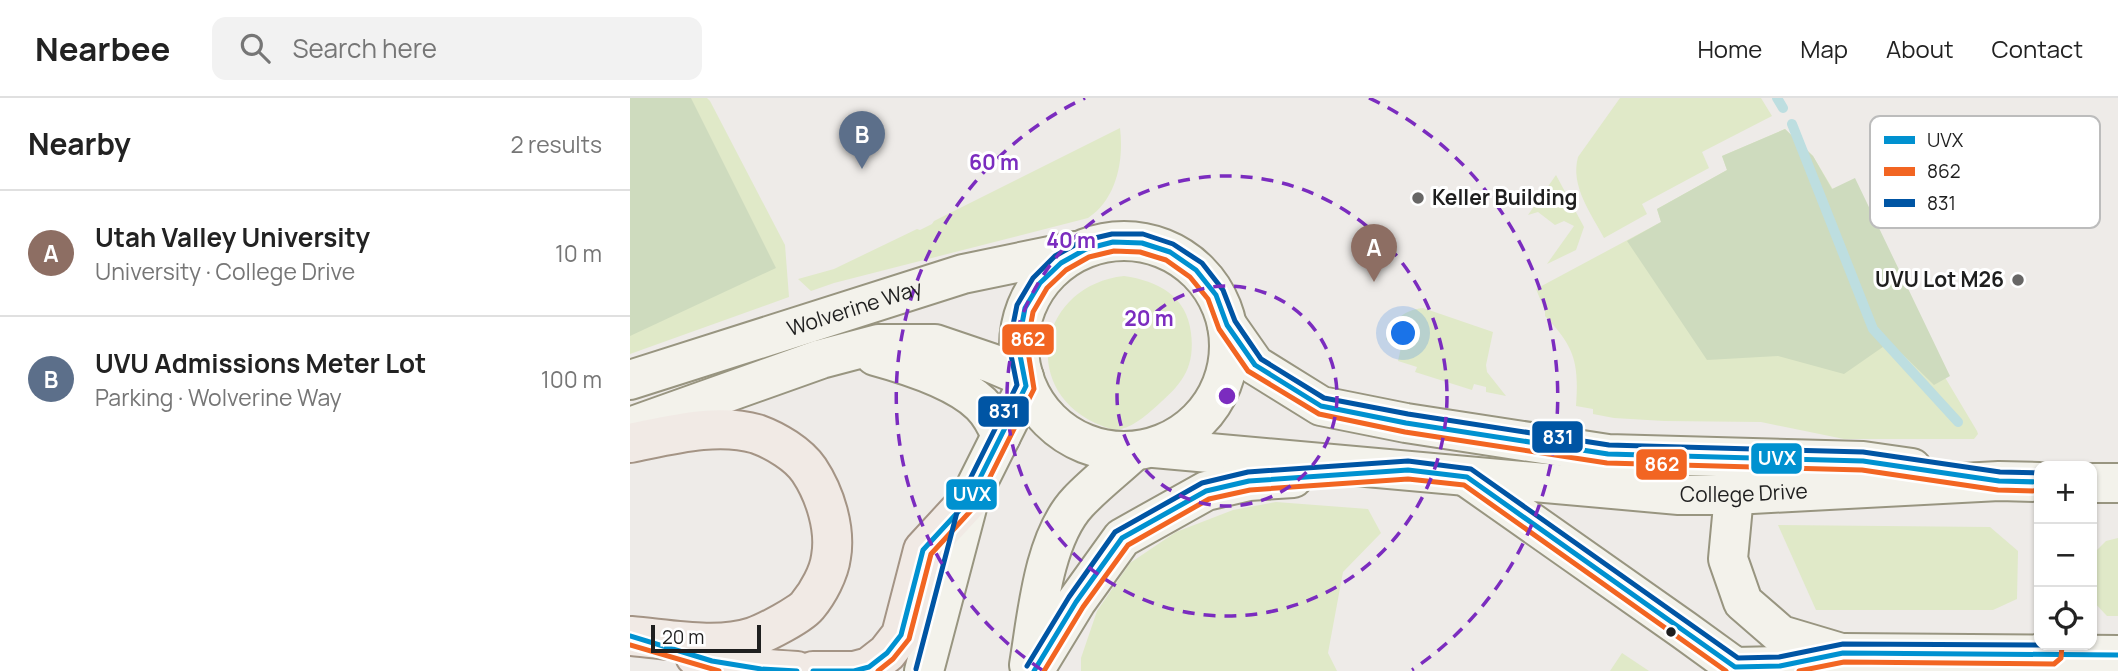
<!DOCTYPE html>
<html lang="en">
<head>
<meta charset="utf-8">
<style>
  :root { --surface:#fff; --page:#f2f2f2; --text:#222; --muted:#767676; --line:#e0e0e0; --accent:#d93025 }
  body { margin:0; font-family:Manrope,sans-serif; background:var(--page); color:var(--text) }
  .controls { position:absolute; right:21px; bottom:21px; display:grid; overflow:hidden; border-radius:14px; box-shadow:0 2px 5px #0004 }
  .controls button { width:63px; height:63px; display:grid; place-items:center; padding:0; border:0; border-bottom:2px solid var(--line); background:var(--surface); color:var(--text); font:35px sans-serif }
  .scale { position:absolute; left:21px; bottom:18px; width:110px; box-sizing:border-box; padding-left:7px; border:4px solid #1f1f1f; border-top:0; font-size:19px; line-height:24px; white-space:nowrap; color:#1f1f1f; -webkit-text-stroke:5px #fff; paint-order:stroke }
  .you { position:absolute; left:774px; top:236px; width:24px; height:24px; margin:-18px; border:5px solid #fff; border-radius:50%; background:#1a73e8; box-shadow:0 0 0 10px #1a73e833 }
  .badge { display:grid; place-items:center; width:46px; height:46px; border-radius:50%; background:var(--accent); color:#fff; font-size:23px; font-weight:700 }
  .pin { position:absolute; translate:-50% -58px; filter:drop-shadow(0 2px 4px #0008) }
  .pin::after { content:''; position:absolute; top:37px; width:24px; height:21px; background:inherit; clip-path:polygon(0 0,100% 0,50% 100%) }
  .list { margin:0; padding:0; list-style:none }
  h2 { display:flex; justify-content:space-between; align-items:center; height:91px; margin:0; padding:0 28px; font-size:30px }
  h2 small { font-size:23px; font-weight:400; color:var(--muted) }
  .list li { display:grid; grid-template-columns:46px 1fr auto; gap:21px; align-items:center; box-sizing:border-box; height:126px; padding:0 28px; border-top:2px solid var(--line) }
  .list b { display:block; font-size:26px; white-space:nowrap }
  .list p { margin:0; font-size:23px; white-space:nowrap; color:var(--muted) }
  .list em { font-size:23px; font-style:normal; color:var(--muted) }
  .icon { flex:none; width:38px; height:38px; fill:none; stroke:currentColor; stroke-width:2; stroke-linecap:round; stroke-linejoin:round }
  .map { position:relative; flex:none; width:1488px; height:573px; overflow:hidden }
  header { display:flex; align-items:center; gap:42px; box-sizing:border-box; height:98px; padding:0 35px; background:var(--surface); border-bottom:2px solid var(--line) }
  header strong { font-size:33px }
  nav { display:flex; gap:38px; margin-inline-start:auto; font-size:24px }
  .search { width:490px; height:63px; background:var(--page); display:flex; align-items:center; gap:18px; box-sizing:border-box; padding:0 24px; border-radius:14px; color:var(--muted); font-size:26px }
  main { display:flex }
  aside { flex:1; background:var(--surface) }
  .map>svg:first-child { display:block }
</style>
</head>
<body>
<header>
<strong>Nearbee</strong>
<div class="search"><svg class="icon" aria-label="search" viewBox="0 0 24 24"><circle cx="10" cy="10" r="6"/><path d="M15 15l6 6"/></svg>Search here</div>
<nav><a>Home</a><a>Map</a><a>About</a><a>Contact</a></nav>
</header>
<main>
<aside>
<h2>Nearby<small>2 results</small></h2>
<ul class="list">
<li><span class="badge" style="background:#8d6e63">A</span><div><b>Utah Valley University</b><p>University · College Drive</p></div><em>10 m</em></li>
<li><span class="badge" style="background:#5c6f8a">B</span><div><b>UVU Admissions Meter Lot</b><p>Parking · Wolverine Way</p></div><em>100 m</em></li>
</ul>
</aside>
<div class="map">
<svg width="1488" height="573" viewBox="0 0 1488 573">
  <rect width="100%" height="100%" fill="#eeebe8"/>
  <g fill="#e0e9c8">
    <path d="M0,0h77l3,3 75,144 4,52 -159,57z"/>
    <path d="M990,0h141l11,18 -70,36 7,16 -67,36 5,10 -43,24c-13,-25 -34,-52 -26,-81z"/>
    <path d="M490,30c4,32 -3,71 -32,90l-254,65 -23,8 -13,-12 36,-10 83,-40 3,1 12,-6 2,-3z"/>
    <path d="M1155,31l28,27 164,275 1,3 -4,5h-130l-83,-17 -97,-1 -50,-3 -21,-4v-5l-17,-3c3,-43 -1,-59 -31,-90v-5l-9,-22 125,-67 -4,-13 70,-39 -5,-14z"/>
    <path d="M926,77l28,52 -8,23 -29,14 27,-38 -10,-5 -9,4 -17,-13 -10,3z"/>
    <path d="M494,178c34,5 63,20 67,57 4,32 -7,49 -30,69 -11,10 -26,24 -40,27 -9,2 -18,-3 -26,-6 -77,-37 -54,-138 29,-147z"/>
    <path d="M793,210l70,24 -7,33 1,7 19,24 -20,-4v-5l-12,-3 -2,6 -57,-18 2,-5 -19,-6 4,-18 -16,-3c6,-19 17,-30 37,-32z"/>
    <path d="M646,404l92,7 13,24 -38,39 -15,81 9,18h-256v-13l16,-47 33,-48 46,-31 57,-22z"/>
    <path d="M1148,427l212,2 28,24 -1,48 -24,11h-177z"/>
    <path d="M1488,440v78h-11l-15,-16v-45l14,-14z"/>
    <path d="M992,555l27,18h-39z"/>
  </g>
  <g fill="#cedbbe">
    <path d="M0,0h61l85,170 -146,68z"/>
    <path d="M1155,31l28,27 19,33 23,-11 95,198 -16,9 -44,-43 -46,32 -66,-18 -71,4 -80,-119 34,-19 -4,-13 70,-39 -5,-14z"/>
  </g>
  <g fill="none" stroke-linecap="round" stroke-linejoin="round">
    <g stroke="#bddee0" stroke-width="10">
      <path d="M1147,0l6,10"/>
      <path d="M1162,26l81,205 85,93"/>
    </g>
    <g stroke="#989580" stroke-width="42">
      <g id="secondary">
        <circle cx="494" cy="248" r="105"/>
        <path d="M597,227l28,40 66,41 85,17 202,31 255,7 49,7"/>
        <path d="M245,258c33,9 81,24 106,48 9,9 15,20 20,32"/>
        <path id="s1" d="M0,282l333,-106 111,-23"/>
        <path d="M0,329l191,-68 57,-15h57l56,19 33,14"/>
        <path id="s2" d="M524,350l525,47h55l265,-14 40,1"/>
        <path d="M838,380l216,152 51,37 45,-1 63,-13 275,2"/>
        <path d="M1462,385h26"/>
        <path d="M1104,397l-6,64 15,43 38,33 57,17"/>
        <path d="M399,567c8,-48 14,-126 49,-163 17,-18 38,-34 56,-51"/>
        <path d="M294,573l45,-171 57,-114"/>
        <path d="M404,573l42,-69 46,-64 84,-47 43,-10 44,-3"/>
      </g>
    </g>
    <g stroke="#a49485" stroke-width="42">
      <g id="primary">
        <path d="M0,345c40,-8 87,-21 127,-9 19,7 41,20 52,36 16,24 27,59 22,87 -2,16 -13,36 -23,48 -6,9 -43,28 -55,32 -36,12 -85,2 -122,-1"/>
        <path d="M65,558c33,10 67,13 102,15"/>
        <path d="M183,573h41l15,-4 18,-14 14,-18 22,-85 46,-50"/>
      </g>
    </g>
    <use href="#secondary" stroke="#f3f2eb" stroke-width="38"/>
    <use href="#primary" stroke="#f1eae5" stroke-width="38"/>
    <g stroke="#fff" stroke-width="10">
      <g id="bus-1">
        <path d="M0,538l82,25 49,8 36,2"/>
        <path d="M183,573h41l15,-4 18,-14 14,-18 22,-85 46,-50 57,-114 -8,-41 7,-37 15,-25 21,-20 25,-14 27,-7 29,1 28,9 26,18 20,25 11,30 28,40 66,41 85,17 202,31 255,7 136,20 40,1"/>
        <path d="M404,573l42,-69 46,-64 84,-47 43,-10 159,-11 59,7 268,190 45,-1 63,-13 275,2"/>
      </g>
    </g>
    <g stroke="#fff" stroke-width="10">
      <g id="bus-2">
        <path d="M0,547l89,26"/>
        <path d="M248,573l15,-12 16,-20 22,-85 45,-49 58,-116 -7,-44 6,-33 14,-24 19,-18 23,-13 25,-6 26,1 26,8 24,17 18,22 11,30 29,42 71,43 86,18 202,31 255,7 136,20 41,1"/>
        <path d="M414,573l39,-64 45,-62 81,-46 41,-9 158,-11 56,6 262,186"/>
        <path d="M1169,573l45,-9 210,2 7,-6 1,-13"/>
      </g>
    </g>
    <g stroke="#fff" stroke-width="10">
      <g id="bus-3">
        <path d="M397,568l42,-69 46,-65 87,-49 46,-11 160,-11 63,8 267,189 41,-1 64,-13 201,1"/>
        <path d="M286,571l45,-172 56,-112 -8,-40 8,-40 16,-27 22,-22 27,-15 30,-7h31l30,10 29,19 21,27 12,31 26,38 63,39 84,16 201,31 254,7 137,20 39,1"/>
      </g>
    </g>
    <use href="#bus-1" stroke="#0091d0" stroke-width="5"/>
    <use href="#bus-2" stroke="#f26522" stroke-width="5"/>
    <use href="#bus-3" stroke="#0055a4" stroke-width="5"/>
  </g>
  <g fill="none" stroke="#7b2cbf" stroke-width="3.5" stroke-dasharray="12 9">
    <circle cx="597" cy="298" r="110"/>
    <circle cx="597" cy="298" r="220"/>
    <path d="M412 572A330 330 0 0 1 455 0M739 0A330 330 0 0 1 782 572"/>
  </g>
  <g fill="#676665" stroke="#fff" stroke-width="2.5">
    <circle cx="788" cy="100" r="7"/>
    <circle cx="1388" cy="182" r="7"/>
  </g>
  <circle fill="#1f1f1f" stroke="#fff" stroke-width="2.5" cx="1041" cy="534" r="6"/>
  <g text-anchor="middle" stroke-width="6" stroke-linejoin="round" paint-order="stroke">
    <g font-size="21" font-weight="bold" fill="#1f1f1f" stroke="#fff" text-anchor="start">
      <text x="802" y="107">Keller Building</text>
      <text x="1374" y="189" text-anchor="end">UVU Lot M26</text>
    </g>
    <g font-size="21" fill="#1f1f1f" stroke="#fff">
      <text dy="7" stroke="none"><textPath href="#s1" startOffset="236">Wolverine Way</textPath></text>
      <text dy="7" stroke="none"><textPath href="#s2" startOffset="592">College Drive</textPath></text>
    </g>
  </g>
  <rect x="1240" y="18" width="230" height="112" rx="10" fill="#fff" stroke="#bcbcbc" stroke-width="2"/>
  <rect x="1254" y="38" width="31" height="8" fill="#0091d0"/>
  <rect x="1254" y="69" width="31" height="9" fill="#f26522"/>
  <rect x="1254" y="101" width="31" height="8" fill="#0055a4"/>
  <g font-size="19" fill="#1f1f1f">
    <text x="1297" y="49">UVX</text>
    <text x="1297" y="80">862</text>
    <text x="1297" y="112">831</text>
  </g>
  <circle cx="597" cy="298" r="10" fill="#7b2cbf" stroke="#fff" stroke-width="3.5"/>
  <g font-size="21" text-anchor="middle" font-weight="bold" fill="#7b2cbf" stroke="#fff" stroke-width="6" stroke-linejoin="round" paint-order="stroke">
    <text x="364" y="72">60 m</text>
    <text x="441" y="150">40 m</text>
    <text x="519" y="228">20 m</text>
  </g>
  <g stroke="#fff" stroke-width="2.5">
    <rect x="371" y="225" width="54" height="33" rx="7" fill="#f26522"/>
    <rect x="347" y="297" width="53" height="33" rx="7" fill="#0055a4"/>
    <rect x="901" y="322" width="53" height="34" rx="7" fill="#0055a4"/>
    <rect x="1120" y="344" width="53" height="33" rx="7" fill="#0091d0"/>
    <rect x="1005" y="350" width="53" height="33" rx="7" fill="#f26522"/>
    <rect x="315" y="380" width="53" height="33" rx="7" fill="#0091d0"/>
  </g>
  <g font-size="19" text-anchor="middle" font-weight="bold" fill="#fff">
    <text x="398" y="248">862</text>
    <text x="374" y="320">831</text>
    <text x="928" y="346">831</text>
    <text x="1147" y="367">UVX</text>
    <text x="1032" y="373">862</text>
    <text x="342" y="403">UVX</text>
  </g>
</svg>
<div class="controls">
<button>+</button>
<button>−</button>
<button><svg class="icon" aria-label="locate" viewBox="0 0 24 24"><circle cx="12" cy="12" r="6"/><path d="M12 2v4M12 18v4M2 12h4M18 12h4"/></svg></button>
</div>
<div class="scale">20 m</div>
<div class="you"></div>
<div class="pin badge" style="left:744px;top:184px;background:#8d6e63">A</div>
<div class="pin badge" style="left:232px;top:71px;background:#5c6f8a">B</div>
</div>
</main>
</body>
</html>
